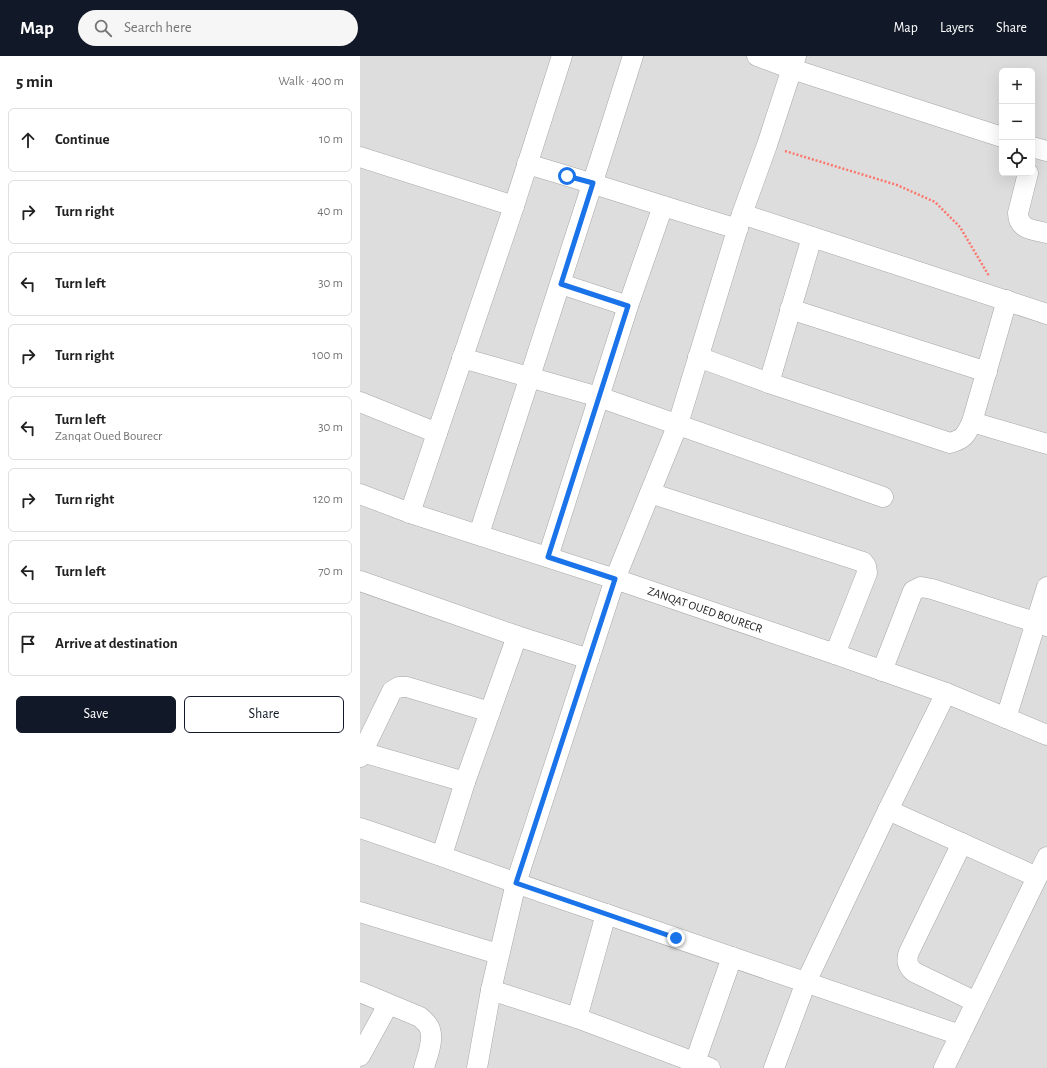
<!DOCTYPE html>
<html lang="en">
<head>
<meta charset="utf-8">
<style>
  :root { --surface:#fff; --page:#f6f6f6; --text:#222; --muted:#767676; --line:#e0e0e0; --accent:#111827 }
  body { margin:0; font-family:"Alegreya Sans",sans-serif; background:var(--page); color:var(--text) }
  .controls { position:absolute; right:12px; top:12px; display:grid; overflow:hidden; border-radius:6px; box-shadow:0 4px 16px #0002 }
  .controls button { width:36px; height:36px; display:grid; place-items:center; padding:0; border:0; border-bottom:1px solid var(--line); background:var(--surface); color:var(--text); font:20px sans-serif }
  .stop { position:absolute; width:12px; height:12px; margin:-9px; border:3px solid #1a73e8; border-radius:50%; background:#fff }
  .stop.end { background:#1a73e8; border-color:#fff; box-shadow:0 1px 4px #0008 }
  .list { margin:0; padding:0; list-style:none }
  h2 { display:flex; justify-content:space-between; align-items:center; height:52px; margin:0; padding:0 16px; font-size:17px }
  h2 small { font-size:13px; font-weight:400; color:var(--muted) }
  .list li { display:grid; grid-template-columns:26px 1fr auto; gap:12px; align-items:center; box-sizing:border-box; height:64px; margin:0 8px 8px; padding:0 8px; border:1px solid var(--line); border-radius:6px }
  .list b { display:block; font-size:15px; white-space:nowrap }
  .list p { margin:0; font-size:13px; white-space:nowrap; color:var(--muted) }
  .list em { font-size:13px; font-style:normal; color:var(--muted) }
  .actions { display:flex; gap:8px; padding:12px 16px }
  .actions a { flex:1; padding:9px 0; border:1px solid var(--accent); border-radius:6px; text-align:center; font-size:14px; color:var(--accent) }
  .actions .main { background:var(--accent); color:#fff }
  .icon { flex:none; width:22px; height:22px; fill:none; stroke:currentColor; stroke-width:2; stroke-linecap:round; stroke-linejoin:round }
  .map { position:relative; flex:none; width:687px; height:1012px; overflow:hidden }
  header { display:flex; align-items:center; gap:24px; box-sizing:border-box; height:56px; padding:0 20px; background:var(--accent); color:#fff }
  header strong { font-size:19px }
  nav { display:flex; gap:22px; margin-inline-start:auto; font-size:14px }
  .search { width:280px; height:36px; background:var(--page); display:flex; align-items:center; gap:10px; box-sizing:border-box; padding:0 14px; border-radius:22px; color:var(--muted); font-size:15px }
  main { display:flex }
  aside { flex:1; background:var(--surface) }
  .map>svg:first-child { display:block }
</style>
</head>
<body>
<header>
<strong>Map</strong>
<div class="search"><svg class="icon" aria-label="search" viewBox="0 0 24 24"><circle cx="10" cy="10" r="6"/><path d="M15 15l6 6"/></svg>Search here</div>
<nav><a>Map</a><a>Layers</a><a>Share</a></nav>
</header>
<main>
<aside>
<h2>5 min<small>Walk · 400 m</small></h2>
<ul class="list">
<li><svg class="icon" aria-label="ahead" viewBox="0 0 24 24"><path d="M12 20V5M6 11l6-6 6 6"/></svg><div><b>Continue</b></div><em>10 m</em></li>
<li><svg class="icon" aria-label="right" viewBox="0 0 24 24"><path d="M7 20v-9h11M14 6l5 5-5 5"/></svg><div><b>Turn right</b></div><em>40 m</em></li>
<li><svg class="icon" aria-label="left" viewBox="0 0 24 24"><path d="M17 20v-9H6M10 6l-5 5 5 5"/></svg><div><b>Turn left</b></div><em>30 m</em></li>
<li><svg class="icon" aria-label="right" viewBox="0 0 24 24"><path d="M7 20v-9h11M14 6l5 5-5 5"/></svg><div><b>Turn right</b></div><em>100 m</em></li>
<li><svg class="icon" aria-label="left" viewBox="0 0 24 24"><path d="M17 20v-9H6M10 6l-5 5 5 5"/></svg><div><b>Turn left</b><p>Zanqat Oued Bourecr</p></div><em>30 m</em></li>
<li><svg class="icon" aria-label="right" viewBox="0 0 24 24"><path d="M7 20v-9h11M14 6l5 5-5 5"/></svg><div><b>Turn right</b></div><em>120 m</em></li>
<li><svg class="icon" aria-label="left" viewBox="0 0 24 24"><path d="M17 20v-9H6M10 6l-5 5 5 5"/></svg><div><b>Turn left</b></div><em>70 m</em></li>
<li><svg class="icon" aria-label="arrive" viewBox="0 0 24 24"><path d="M6 21V4h12l-3 4 3 4H6"/></svg><div><b>Arrive at destination</b></div></li>
</ul>
<div class="actions"><a class="main">Save</a><a>Share</a></div>
</aside>
<div class="map">
<svg width="687" height="1012" viewBox="0 0 687 1012">
  <rect width="100%" height="100%" fill="#f1ede7"/>
  <path fill="#dedddd" fill-rule="evenodd" d="M0,0h687v1012h-687zM642,15h30v102h-30z"/>
  <g fill="none" stroke-linecap="round" stroke-linejoin="round">
    <g stroke="#a7a7a7" stroke-width="21">
      <g id="street">
        <path d="M397,0l35,13 210,68"/>
        <path d="M672,91l15,4"/>
        <path d="M0,101l154,49"/>
        <path d="M167,108c70,20 140,44 211,65"/>
        <path d="M668,117l-10,40c0,17 16,17 29,20"/>
        <path d="M382,158l305,100"/>
        <path d="M201,228l67,22"/>
        <path d="M430,253l197,63"/>
        <path d="M338,301l71,26 181,60c14,-4 16,-8 22,-21l35,-122"/>
        <path d="M102,302l137,39 284,100"/>
        <path d="M409,327l43,-146"/>
        <path d="M0,346l77,31"/>
        <path d="M612,366l75,22"/>
        <path d="M290,437l213,69 3,4 1,7 -32,81"/>
        <path id="s1" d="M0,438l50,19 205,66 220,75 111,39 101,42"/>
        <path d="M50,457l104,-307 48,-150"/>
        <path d="M119,478c50,-159 104,-318 154,-478"/>
        <path d="M188,501l80,-251 35,-100"/>
        <path d="M0,525l157,55 72,23"/>
        <path d="M522,615l31,-80 8,-4 11,2 115,37"/>
        <path d="M646,662l41,-131"/>
        <path d="M2,696l103,30"/>
        <path d="M0,701l32,-66 7,-4h8l83,25"/>
        <path d="M528,754l149,67"/>
        <path d="M0,772c66,22 130,46 196,69 134,46 269,92 404,138"/>
        <path d="M602,787l-53,109c-3,8 -2,14 5,20l62,30"/>
        <path d="M82,799l23,-73 52,-146"/>
        <path d="M0,856l138,42"/>
        <path d="M131,934l86,28 133,50"/>
        <path d="M0,936l60,25c3,3 7,6 9,10 6,12 -2,29 -5,41"/>
        <path d="M217,962l29,-104"/>
        <path d="M0,1000l28,-51"/>
        <path d="M335,1006l37,-105"/>
        <path d="M117,1012l14,-78 25,-107 99,-304 63,-155 64,-210 25,-69 29,-89"/>
        <path d="M414,1012l32,-86 82,-172 58,-117"/>
        <path d="M584,1012l103,-211"/>
      </g>
    </g>
    <path stroke="#fb776d" stroke-width="2.5" stroke-dasharray="2 2" stroke-linecap="butt" d="M425,95l112,34 38,17 25,25 29,49"/>
    <use href="#street" stroke="#fff" stroke-width="20"/>
  </g>
  <g fill="none" stroke-linecap="round" stroke-linejoin="round">
    <path stroke="#1a73e8" stroke-width="5" d="M207,120l26,7 -32,101 67,22 -80,251 67,22 -99,304 160,55"/>
  </g>
  <g text-anchor="middle" stroke-width="3" stroke-linejoin="round" paint-order="stroke">
    <g font-size="12" fill="#202020" stroke="#fff">
      <text dy="4" stroke="none"><textPath href="#s1" startOffset="364">ZANQAT OUED BOURECR</textPath></text>
    </g>
  </g>
</svg>
<div class="controls">
<button>+</button>
<button>−</button>
<button><svg class="icon" aria-label="locate" viewBox="0 0 24 24"><circle cx="12" cy="12" r="6"/><path d="M12 2v4M12 18v4M2 12h4M18 12h4"/></svg></button>
</div>
<div class="stop" style="left:207px;top:120px"></div>
<div class="stop end" style="left:316px;top:882px"></div>
</div>
</main>
</body>
</html>
